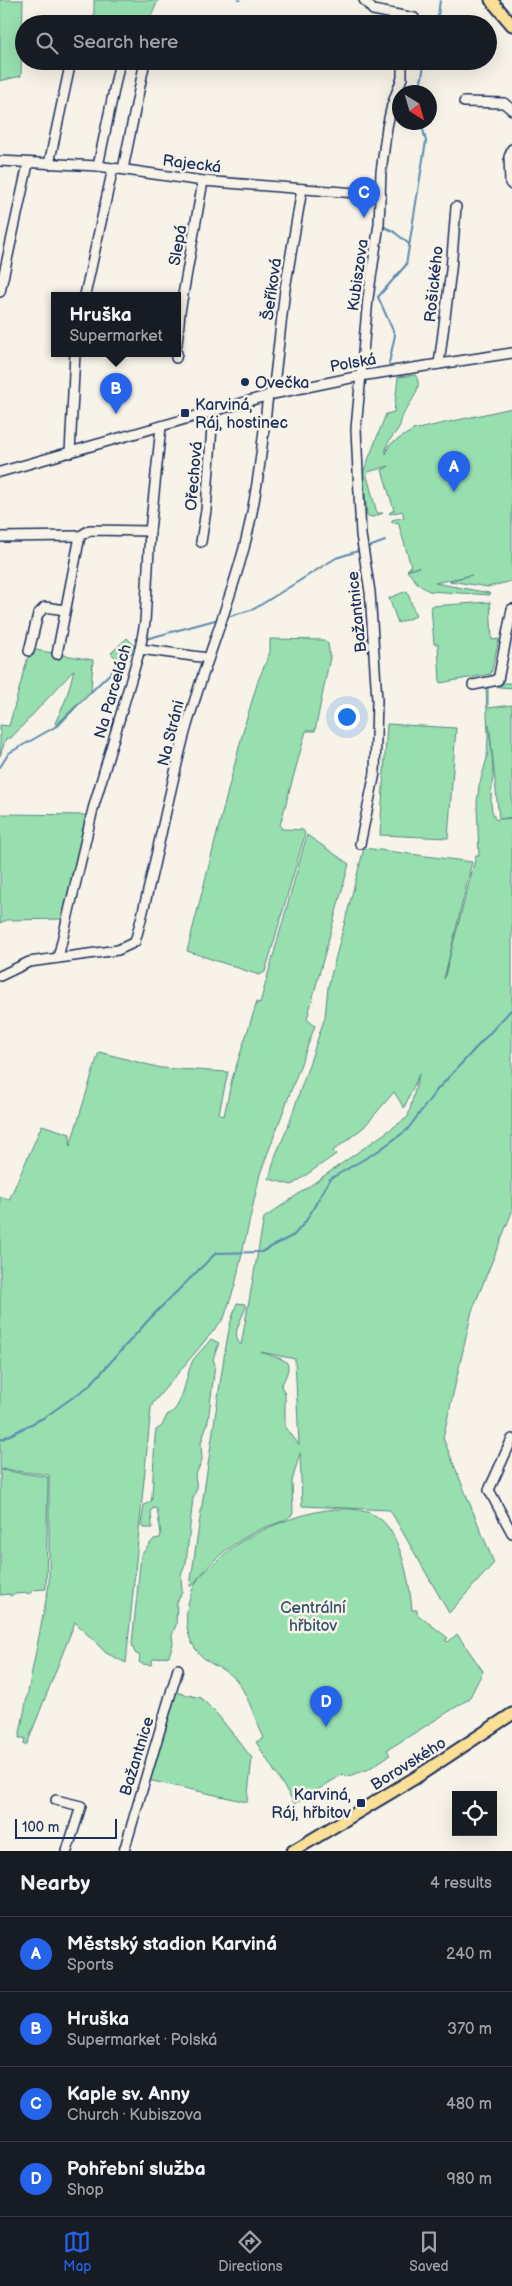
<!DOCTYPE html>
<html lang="en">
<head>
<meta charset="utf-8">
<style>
  :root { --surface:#171b24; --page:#242831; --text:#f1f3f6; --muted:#9ea1a6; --line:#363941; --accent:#2563eb }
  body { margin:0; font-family:"Balsamiq Sans",sans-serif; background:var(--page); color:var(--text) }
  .controls { position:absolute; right:15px; bottom:15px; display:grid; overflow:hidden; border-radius:0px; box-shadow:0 5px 20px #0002 }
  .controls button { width:45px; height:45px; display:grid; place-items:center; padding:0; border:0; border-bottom:1px solid var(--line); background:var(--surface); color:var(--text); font:25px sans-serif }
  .compass { position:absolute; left:392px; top:85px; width:45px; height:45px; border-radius:50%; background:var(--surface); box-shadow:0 5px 20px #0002; rotate:143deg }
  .scale { position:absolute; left:15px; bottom:12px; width:102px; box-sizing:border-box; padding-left:5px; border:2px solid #1b2f5e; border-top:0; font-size:14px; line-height:18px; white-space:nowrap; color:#1b2f5e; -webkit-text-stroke:4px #f7f3e8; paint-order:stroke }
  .you { position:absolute; left:346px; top:716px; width:18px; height:18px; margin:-12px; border:4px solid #fff; border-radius:50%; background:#1a73e8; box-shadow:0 0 0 8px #1a73e833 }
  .badge { display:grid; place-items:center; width:32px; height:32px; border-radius:50%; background:var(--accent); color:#fff; font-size:16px; font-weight:700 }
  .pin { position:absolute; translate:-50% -41px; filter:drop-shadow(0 1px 2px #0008) }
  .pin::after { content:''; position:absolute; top:26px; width:18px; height:15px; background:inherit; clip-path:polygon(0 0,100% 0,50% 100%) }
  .popup { position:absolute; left:51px; top:292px; width:130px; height:65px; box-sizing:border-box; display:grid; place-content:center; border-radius:0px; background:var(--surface); filter:drop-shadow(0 1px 4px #0005); font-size:16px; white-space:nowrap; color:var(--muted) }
  .popup b { font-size:19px; color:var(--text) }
  .popup::after { content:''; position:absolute; left:50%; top:100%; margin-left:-10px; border:10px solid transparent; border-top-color:var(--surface) }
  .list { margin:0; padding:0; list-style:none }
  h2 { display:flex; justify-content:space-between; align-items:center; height:65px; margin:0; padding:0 20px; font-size:21px }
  h2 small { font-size:16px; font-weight:400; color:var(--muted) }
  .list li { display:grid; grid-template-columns:32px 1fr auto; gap:15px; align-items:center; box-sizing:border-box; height:75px; padding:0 20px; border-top:1px solid var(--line) }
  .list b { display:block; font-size:19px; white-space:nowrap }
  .list p { margin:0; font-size:16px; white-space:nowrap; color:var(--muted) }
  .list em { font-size:16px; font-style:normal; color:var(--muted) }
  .icon { flex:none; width:28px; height:28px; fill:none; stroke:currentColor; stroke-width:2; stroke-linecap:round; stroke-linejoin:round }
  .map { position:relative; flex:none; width:512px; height:1851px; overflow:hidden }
  .search { position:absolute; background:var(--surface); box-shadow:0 5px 20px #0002; left:15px; right:15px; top:15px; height:55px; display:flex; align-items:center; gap:12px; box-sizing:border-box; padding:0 18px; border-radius:28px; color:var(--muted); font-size:19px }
  .sheet { height:365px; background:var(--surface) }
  nav { display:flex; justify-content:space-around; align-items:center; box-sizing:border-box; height:70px; border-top:1px solid var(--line); background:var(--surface); font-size:14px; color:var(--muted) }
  nav a { display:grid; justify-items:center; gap:2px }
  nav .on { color:var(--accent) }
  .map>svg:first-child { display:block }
</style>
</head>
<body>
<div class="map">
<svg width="512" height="1851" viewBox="0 0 512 1851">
  <rect width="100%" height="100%" fill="#f7f3e8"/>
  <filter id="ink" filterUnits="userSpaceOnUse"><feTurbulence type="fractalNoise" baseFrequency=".02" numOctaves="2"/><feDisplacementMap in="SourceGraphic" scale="10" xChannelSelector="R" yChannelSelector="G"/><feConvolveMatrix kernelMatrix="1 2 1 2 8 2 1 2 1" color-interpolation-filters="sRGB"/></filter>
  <g filter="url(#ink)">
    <g fill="#97dfae" stroke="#598786" fill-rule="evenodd">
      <path d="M0,0h23l-2,76 -21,5z"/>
      <path d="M94,0h64l-10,24h-54z"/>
      <path d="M415,375c10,12 -6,28 -12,40 -2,4 -2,10 -5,14 -6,9 -13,14 -12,25l3,-9 24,-15 99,-22v173l-24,6 -39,-6 23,-6 -37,8 54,10 1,2 -61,-4 -10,-6 -12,-14 12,-4 -12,3 4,-4 -13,-44 -6,1v-3l12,-3 -2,-6 -12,3 -1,-1 5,-3 -12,-40 7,-4 -21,6 -1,4 10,37h6l-10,4 -6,-1 -4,-43 23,-59 8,-2 4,-35z"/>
      <path d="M407,591l9,25 -18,7 -9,-25z"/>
      <path d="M490,602l2,38 7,-1 -8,35 -51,9 -2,-39h-4l-3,-38z"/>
      <path d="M127,638l8,8 -17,15 -7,-8z"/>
      <path d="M270,639l54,1 4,4 2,13 -15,74h-9l-26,94 2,4 21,1 2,3 -1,5 -39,134 -6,3 -72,-24 58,-227 13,-43 12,-29z"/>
      <path d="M30,649l63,11 -2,31 -33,36 -3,-4 11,-24 8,-29 -63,68h-5l-6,18v-31l9,1z"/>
      <path d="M499,683h13v5l-24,-2v22l24,-3v112l-12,2 12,-1v394l-40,99 -29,127 51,125 -45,50 -59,-103 -88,-4 -2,-53 -8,28 1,33c-9,9 -25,11 -36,17 -21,10 -42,26 -56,44 13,-10 25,-24 41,-34 32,-19 99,-45 134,-25 25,14 34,69 36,94h5v4l31,24 -3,2 3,2 9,-8 26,37 -14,28 -82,51 3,5 -23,15 -21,7 -3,-3 -48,30 -39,-62 8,-4c-8,-17 -16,-42 -26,-56 -7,-10 -23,-15 -32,-22 -27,-21 -23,-59 -6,-84l-8,10h-2l34,-229 6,-33 7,-21 8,1 1,3c-4,12 -16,27 -5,38l23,-127 144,-101 11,-43 -15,34 -10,-16 -30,35 -31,24 3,3 -44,31 -23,-6 7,-25 12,-27 37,-110 3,-30 36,-139 108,14 -28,117 32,-123h3l-2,-53 2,-17 8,-28 1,-21 -2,-51zM489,724l10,95 -3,1c-9,-14 -3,-32 -3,-48 0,-16 -3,-32 -4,-48zM261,1352l34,7 4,86 -14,-19v-32l-4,-8c16,-29 3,-25 -20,-34z"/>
      <path d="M387,724l69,4 -8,110 -68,-3z"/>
      <path d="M0,814l88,1 -24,104 -57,1 -7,3z"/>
      <path d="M307,835l42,29 -42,155 8,7 -55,148 -25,111 -11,33 -71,85 -2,5 -25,255 -20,-10 -31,-31 -48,122 -3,1 1,-7h-6l30,-153v-110l-49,-6v-273l9,4 33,-75 28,9v12l29,-94 62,16 67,4 -9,41 5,3 8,-37 25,-77 3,1z"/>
      <path d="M211,1339l8,4 -6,16 2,6 -7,56 -7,22 1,17 -7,17 2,11 -4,10 -7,65 -5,12 1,17 -5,10 -1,23 -4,10 1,9 -4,12 -16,3 -2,6 -9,-1 -3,-2 1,-6 -5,-3 -3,-9 9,-89 13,-16 6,-1 1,-4 -4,-25 -4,-1 -2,3 1,17h-9l-2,-3 3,-20 7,-4 1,-5 3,-60 1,-6 6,-4 5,-11c17,-6 18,-40 26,-55 5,-7 13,-14 18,-21z"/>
      <path d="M0,1470l48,7 -2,112 -14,1v3l-18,1 -4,2v-2l-10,1z"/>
      <path d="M175,1692l26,6 16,16 35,44 -5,44 -99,-22z"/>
    </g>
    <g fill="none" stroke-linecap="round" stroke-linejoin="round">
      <g stroke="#5b8ab0" stroke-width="2">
        <path d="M239,0h1"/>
        <path d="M437,24l3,-24"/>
        <path d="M419,92l6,-31"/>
        <path d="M382,226l11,5 16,13"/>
        <path d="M389,363l6,-28 -17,-38 28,-32 20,-124 -5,-19"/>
        <path d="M369,547l16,-6"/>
        <path d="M227,617l27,-8 82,-51 22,-7"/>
        <path d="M146,639l69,-19"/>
        <path d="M0,767l9,-14 46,-26 80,-78"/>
        <path d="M0,1440l45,-23 44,-31 65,-72 62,-61 45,-1 33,-17 12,-14 24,-42 48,-28 29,-21 29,-39 76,-82"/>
      </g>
      <g stroke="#1b2f5e" stroke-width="12">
        <g id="minor">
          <path d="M364,0l9,10 41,8v6"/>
          <path d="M464,102l40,1 8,7"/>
          <path d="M512,149l-3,8 1,26 2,2"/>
          <path d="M0,161l98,5 105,15 178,14"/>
          <path d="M49,164l22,-103"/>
          <path d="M98,166l22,-105"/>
          <path d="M123,169l22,-108"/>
          <path d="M0,292l28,-128"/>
          <path d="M85,295l28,-127"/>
          <path d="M177,344l3,-32 23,-131"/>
          <path d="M176,358l1,-5"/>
          <path d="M439,364l12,-94 5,-63"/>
          <path d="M273,394l12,-105 17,-100"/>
          <path d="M70,453l5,-100"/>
          <path d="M0,472l273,-78 87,-18 152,-23"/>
          <path d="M0,537l80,-1"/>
          <path d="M201,542l5,-32 7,-98"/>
          <path d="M140,649l68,9"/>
          <path d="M29,651l9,-37 7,-7 20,3"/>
          <path d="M57,654l23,-118 10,-6 60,1"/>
          <path d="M473,685l25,-5 14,-71"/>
          <path d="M360,844l15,-71 2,-73 -7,-108 -9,-57 -5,-106 12,-131 11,-74 2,-52 6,-45 5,-22 10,-27v-17"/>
          <path d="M58,958l35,-149 47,-160 5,-27 5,-91 11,-104"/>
          <path d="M0,976l29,-14 89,-12 17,-8c19,-68 31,-138 49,-206 17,-63 43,-124 60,-188 13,-50 18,-101 24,-153"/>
          <path d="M512,1439l-23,51 23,43"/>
          <path d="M56,1800l25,6 -14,45"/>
          <path d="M124,1851l54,-182"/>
        </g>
      </g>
      <g stroke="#1b2f5e" stroke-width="15">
        <g id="major">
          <path d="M491,0l21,25"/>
          <path d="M293,1851l122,-73 97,-64"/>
        </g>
      </g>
      <use href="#minor" stroke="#f7f3e8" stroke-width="9"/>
      <use href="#major" stroke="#fadf96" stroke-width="11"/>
    </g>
  </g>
  <g fill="#1b2f5e" stroke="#f7f3e8" stroke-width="2">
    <circle cx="245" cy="382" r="5"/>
    <rect x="180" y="408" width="10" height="10" rx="2.5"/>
    <rect x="356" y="1798" width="10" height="10" rx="2.5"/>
  </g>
  <g text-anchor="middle" stroke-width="5" stroke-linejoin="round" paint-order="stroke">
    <g font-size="16" fill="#1b2f5e" stroke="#f7f3e8">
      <text transform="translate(192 163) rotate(7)" y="6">Rajecká</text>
      <text transform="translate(177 245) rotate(-80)" y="6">Slepá</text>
      <text transform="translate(357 275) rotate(-82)" y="6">Kubiszova</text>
      <text transform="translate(433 284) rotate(-84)" y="6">Rošického</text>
      <text transform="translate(271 289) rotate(-82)" y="6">Šeříková</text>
      <text transform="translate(353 362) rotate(-10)" y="6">Polská</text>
      <text transform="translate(193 476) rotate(-85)" y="6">Ořechová</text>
      <text transform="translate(356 612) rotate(-96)" y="6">Bažantnice</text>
      <text transform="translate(112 691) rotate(-74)" y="6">Na Parcelách</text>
      <text transform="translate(170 733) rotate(-76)" y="6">Na Stráni</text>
      <text transform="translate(136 1756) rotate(-73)" y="6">Bažantnice</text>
      <text transform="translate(408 1763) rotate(-32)" y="6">Borovského</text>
    </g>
    <g font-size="16" fill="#1b2f5e" stroke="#f7f3e8" text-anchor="start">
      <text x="255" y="388">Ovečka</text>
      <text x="195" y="410">Karviná,<tspan x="195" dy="18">Ráj, hostinec</tspan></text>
      <text x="351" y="1800" text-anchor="end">Karviná,<tspan x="351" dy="18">Ráj, hřbitov</tspan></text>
    </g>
    <g font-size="16" fill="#34526e" stroke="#f7f3e8">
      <text x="313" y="1613">Centrální<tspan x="313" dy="18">hřbitov</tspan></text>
    </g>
  </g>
</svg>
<div class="controls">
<button><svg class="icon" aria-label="locate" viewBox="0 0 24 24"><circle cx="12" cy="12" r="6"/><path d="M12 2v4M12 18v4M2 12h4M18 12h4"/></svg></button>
</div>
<svg class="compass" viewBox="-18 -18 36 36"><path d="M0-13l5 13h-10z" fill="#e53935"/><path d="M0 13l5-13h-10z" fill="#9ea1a6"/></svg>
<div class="scale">100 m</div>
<div class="you"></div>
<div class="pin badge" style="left:454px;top:492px">A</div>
<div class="pin badge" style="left:116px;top:414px">B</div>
<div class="popup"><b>Hruška</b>Supermarket</div>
<div class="pin badge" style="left:364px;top:218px">C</div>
<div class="pin badge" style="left:326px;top:1727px">D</div>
<div class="search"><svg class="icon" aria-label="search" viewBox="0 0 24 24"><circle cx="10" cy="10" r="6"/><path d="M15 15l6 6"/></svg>Search here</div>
</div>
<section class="sheet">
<h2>Nearby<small>4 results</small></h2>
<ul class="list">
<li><span class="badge">A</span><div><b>Městský stadion Karviná</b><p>Sports</p></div><em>240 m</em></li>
<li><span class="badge">B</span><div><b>Hruška</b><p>Supermarket · Polská</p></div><em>370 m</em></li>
<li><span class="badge">C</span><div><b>Kaple sv. Anny</b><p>Church · Kubiszova</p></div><em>480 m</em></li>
<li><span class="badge">D</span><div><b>Pohřební služba</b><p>Shop</p></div><em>980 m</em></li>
</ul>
</section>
<nav>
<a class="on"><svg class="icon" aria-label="map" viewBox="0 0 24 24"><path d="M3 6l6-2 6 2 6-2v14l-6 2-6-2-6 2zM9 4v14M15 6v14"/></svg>Map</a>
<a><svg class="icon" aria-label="directions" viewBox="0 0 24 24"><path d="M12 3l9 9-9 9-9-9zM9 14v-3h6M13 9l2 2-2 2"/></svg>Directions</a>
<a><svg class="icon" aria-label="saved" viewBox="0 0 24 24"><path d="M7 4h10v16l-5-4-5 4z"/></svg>Saved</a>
</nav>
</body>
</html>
